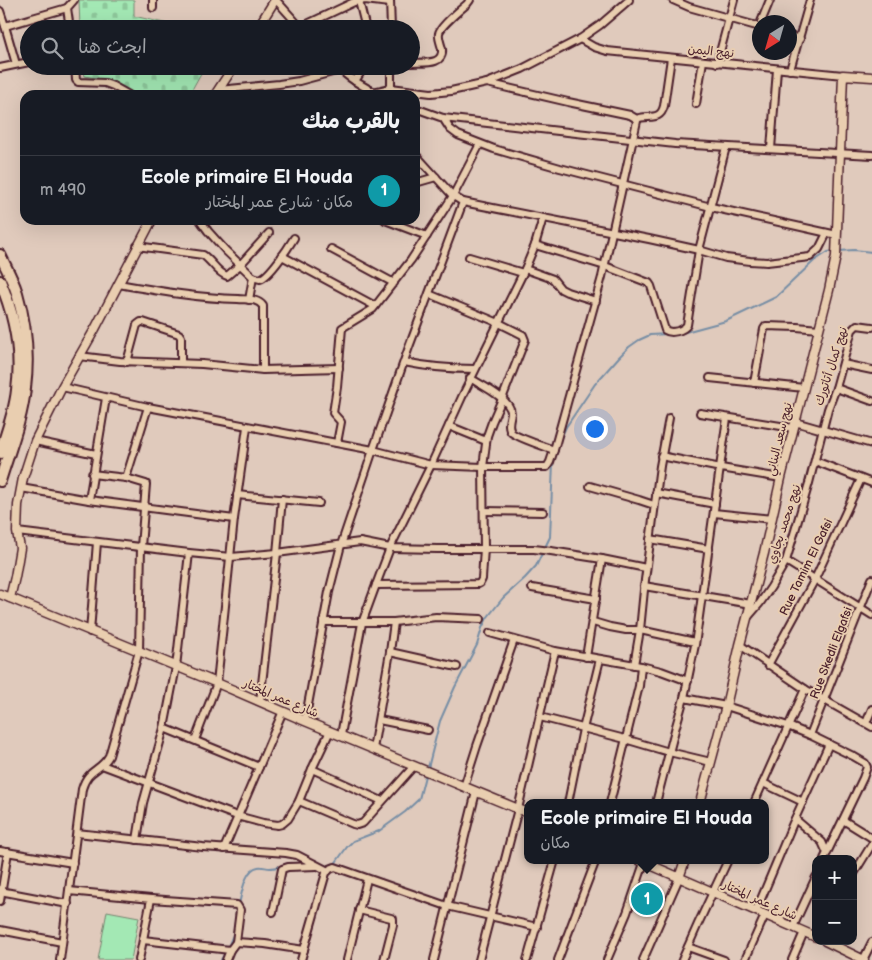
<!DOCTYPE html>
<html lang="ar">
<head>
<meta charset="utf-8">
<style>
  :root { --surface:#171b24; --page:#242831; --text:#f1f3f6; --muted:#9ea1a6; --line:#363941; --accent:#d1495b }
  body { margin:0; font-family:"Balsamiq Sans","Playpen Sans Arabic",sans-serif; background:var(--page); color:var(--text); direction:rtl }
  .controls { position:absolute; right:15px; bottom:15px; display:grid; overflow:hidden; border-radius:10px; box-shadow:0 5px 20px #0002 }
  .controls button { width:45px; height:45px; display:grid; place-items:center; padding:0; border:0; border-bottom:1px solid var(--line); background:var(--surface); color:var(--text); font:25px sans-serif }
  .compass { position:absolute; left:752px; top:15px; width:45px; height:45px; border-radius:50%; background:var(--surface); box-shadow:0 5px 20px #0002; rotate:217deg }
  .you { position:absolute; left:594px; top:428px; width:18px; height:18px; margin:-12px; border:4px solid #fff; border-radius:50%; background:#1a73e8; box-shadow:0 0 0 8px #1a73e833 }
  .badge { display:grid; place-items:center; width:32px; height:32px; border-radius:50%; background:var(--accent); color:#fff; font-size:16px; font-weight:700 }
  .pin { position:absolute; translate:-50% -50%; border:2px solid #fff; box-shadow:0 1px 5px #0006 }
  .popup { position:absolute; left:524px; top:799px; width:245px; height:65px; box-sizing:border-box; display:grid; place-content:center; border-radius:10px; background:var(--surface); filter:drop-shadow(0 1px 4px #0005); font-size:16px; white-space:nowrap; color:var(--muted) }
  .popup b { font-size:19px; color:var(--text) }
  .popup::after { content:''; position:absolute; left:50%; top:100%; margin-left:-10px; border:10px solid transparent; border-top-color:var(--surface) }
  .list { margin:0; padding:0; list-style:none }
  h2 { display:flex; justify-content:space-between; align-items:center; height:65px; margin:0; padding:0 20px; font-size:21px }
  h2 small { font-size:16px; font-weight:400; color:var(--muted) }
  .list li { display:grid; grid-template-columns:32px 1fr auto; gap:15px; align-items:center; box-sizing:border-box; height:70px; padding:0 20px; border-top:1px solid var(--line) }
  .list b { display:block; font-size:19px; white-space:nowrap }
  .list p { margin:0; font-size:16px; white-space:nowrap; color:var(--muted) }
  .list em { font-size:16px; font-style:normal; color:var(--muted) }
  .icon { flex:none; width:28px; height:28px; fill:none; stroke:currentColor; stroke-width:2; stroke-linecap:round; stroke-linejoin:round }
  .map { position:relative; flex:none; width:872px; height:960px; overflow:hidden; direction:ltr }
  .search { position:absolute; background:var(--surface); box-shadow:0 5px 20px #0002; left:20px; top:20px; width:400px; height:55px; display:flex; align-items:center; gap:12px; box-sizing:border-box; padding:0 18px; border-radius:28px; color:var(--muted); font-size:19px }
  .panel { position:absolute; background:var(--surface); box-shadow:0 5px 20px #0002; left:20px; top:90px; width:400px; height:135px; border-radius:15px; direction:rtl }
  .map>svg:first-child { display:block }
</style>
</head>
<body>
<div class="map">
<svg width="872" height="960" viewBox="0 0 872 960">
  <defs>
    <pattern id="cemetery-stones" width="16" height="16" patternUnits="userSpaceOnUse" patternTransform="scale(1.25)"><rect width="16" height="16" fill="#a3e8b4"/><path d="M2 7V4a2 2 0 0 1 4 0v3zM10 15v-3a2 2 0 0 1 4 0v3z" fill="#8ec79b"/></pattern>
  </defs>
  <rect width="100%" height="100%" fill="#e0cabc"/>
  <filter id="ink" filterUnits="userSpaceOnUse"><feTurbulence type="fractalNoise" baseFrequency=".02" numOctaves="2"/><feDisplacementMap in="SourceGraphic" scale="10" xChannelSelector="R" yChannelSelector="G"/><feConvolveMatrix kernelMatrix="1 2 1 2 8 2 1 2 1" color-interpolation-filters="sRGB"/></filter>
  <g filter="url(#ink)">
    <g fill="url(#cemetery-stones)" stroke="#768470">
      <path d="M79,0h55v16l56,13h-110z"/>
      <path d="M82,66h123l-16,29h-55l-13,-9 -14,-6 -22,-4z"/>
    </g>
    <path fill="#a3e8b4" stroke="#768470" d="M107,911l32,6 -8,43h-33z"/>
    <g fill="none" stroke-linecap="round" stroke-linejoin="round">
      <g stroke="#778ea5" stroke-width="2">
        <path d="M839,251l15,-1 18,2"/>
        <path d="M678,334l48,-13 50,-24 38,-36 14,-9 6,-1"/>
        <path d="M428,768l12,-47 15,-34 22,-42 5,-17 5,-10 16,-20 22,-20 11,-12 14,-29 3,-74 8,-25 5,-11 29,-43 24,-27 10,-10 10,-7 11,-5 18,-1"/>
        <path d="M324,866l10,-1 13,-18 6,-6 26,-10 26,-19 14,-13 7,-27"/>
        <path d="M239,904c3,-11 6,-35 19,-37 4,-1 8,1 12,1 4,0 8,-1 12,-2"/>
        <path d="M228,947l5,-12 3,-14"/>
        <path d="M221,960l5,-9"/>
      </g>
      <g stroke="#4a1f2b" stroke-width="10">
        <g id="minor">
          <path d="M276,0l26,29"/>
          <path d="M390,0l1,29"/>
          <path d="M673,0l16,7 71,20"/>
          <path d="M359,1l7,28"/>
          <path d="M153,8v-8"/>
          <path d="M0,11l5,15 62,-18"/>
          <path d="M761,22l9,-22"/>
          <path d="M5,26l11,38"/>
          <path d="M301,27l53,-25 11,-2 25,3"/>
          <path d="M70,29l-3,-21 7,-8"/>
          <path d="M790,36l10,3"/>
          <path d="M580,39l14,8 13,4 236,24"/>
          <path d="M411,63c12,-1 33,3 31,-14 -1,-5 -4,-11 -3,-16 1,-6 22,-24 28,-29l3,-4"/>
          <path d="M717,63l17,-63"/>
          <path d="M75,66l1,14 2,2 27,1 8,3 16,9"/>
          <path d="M338,67c12,13 27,21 43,28"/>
          <path d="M0,68l29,-6"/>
          <path d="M790,70l20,-70"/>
          <path d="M355,81l10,-15"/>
          <path d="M391,88v-22"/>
          <path d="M219,90l60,-6 20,-3 41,-11"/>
          <path d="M373,92l18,-4 40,5 20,-2 36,-8 35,-14 58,-30 20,-14 29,-25"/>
          <path d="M696,104l7,-43"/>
          <path d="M415,108l28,10 232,26 197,11"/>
          <path d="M443,118l7,11 8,6 36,14 66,19 151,39 126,28"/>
          <path d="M636,119c12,-5 24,3 28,-13l7,-48"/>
          <path d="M771,149l6,-80"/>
          <path d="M415,154l38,42 10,6 186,37 50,11 27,8 24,3 17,1 43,-5 9,-8 8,-16"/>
          <path d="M415,183l21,-6"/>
          <path d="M200,220l8,11 18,20 27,26"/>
          <path d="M385,220l42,16"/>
          <path d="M535,245l70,21 44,17 2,3 14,44c6,4 18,1 22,-5l12,-75 27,-103"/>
          <path d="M137,246l66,9c9,6 14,18 24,21l13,-11 29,-32"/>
          <path d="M331,249l63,34"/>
          <path d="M282,256l93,50"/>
          <path d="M469,257l54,16"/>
          <path d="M525,269l28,10 8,10 6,3 29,9"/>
          <path d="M119,284c39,7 79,14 119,15 9,1 19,-1 25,7v64"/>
          <path d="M249,300l4,-23 7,2c10,-3 28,-31 34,-41"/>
          <path d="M79,356l41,5 82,3 61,6 76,-2"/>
          <path d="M127,362l10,-37 4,-3h2l36,12 2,3v26"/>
          <path d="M404,362c24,5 46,7 71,7"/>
          <path d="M843,364l29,6"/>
          <path d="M470,378c11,7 41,21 41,35 -1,6 -4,13 0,19 4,5 35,15 43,18"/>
          <path d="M710,378l94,10"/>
          <path d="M754,383l10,-54 2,-3 31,1 22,2"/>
          <path d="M62,387l86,20 225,43 58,15 52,2h64l3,-5 4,-12 48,-173 35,-156 -2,-3 -5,-3 -62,-13 -81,-19"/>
          <path d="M836,388l36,13"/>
          <path d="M700,413l93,15"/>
          <path d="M795,422l77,22"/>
          <path d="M449,426l37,15"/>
          <path d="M35,441l61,13"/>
          <path d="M337,443l4,-21 -8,-9 4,-26 5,-59 31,-19 38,-49 42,-64 27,-52"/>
          <path d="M661,456l60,12 60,10"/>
          <path d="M815,461l57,22"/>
          <path d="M126,478l22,-71"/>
          <path d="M590,486l49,14 15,5"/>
          <path d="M21,488l68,12 145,19"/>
          <path d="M656,493l59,11"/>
          <path d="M237,495l82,8"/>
          <path d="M89,500l17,-102"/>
          <path d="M484,511l59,1"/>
          <path d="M714,513l58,6"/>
          <path d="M17,532l172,21 42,4 46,-4 83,-11 30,6 47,1h97l17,2 51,8 44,9"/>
          <path d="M650,539l59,10"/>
          <path d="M786,561l86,54"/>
          <path d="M376,585l102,-1 2,-1 2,-4 2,-31 -1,-81 4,-31 5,-14 10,-23 23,-59 -2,-5 -24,-12 -70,-29"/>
          <path d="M644,586l107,18"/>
          <path d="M532,588l64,11"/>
          <path d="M748,617l12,-14 11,-16 15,-26 23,-78 19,-74 8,-21 16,-58 5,-5 15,2"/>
          <path d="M323,622h71l42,-5 45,2"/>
          <path d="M593,622l17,5 16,3h14l55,12"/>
          <path d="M90,632l7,-90"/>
          <path d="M490,633l65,18 86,15 20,5 27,10"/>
          <path d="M740,645l65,44 67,38"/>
          <path d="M390,652l67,15"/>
          <path d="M586,657l16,-98"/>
          <path d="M634,665l6,-35 5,-50 15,-114 9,-48"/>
          <path d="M768,665l47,-86 46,-100"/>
          <path d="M684,698l42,8 62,20 22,9 43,21 12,7 2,4 -4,11 -39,81"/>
          <path d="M260,701l17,-148 5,-54"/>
          <path d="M540,717l85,22 44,13 42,10"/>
          <path d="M379,720l49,10"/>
          <path d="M305,721l24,-129 12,-47 32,-95 36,-103 54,-145"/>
          <path d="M866,723l6,-14"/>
          <path d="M164,728l95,39"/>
          <path d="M341,735l21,-112 14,-38 14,-37 41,-83 31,-68 63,-128 10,-24 8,-27"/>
          <path d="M810,735l62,-156"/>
          <path d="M195,740l22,-57 17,-164 13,-92"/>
          <path d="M373,749l17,-97 4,-30"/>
          <path d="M102,765l135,51 26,7 15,2 4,-1 6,-5 11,-18 13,-32 18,-38"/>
          <path d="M312,769l70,32"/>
          <path d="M763,783l40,19"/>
          <path d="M464,787l13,-41 37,-106"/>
          <path d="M299,801l54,23 4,1 6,-2 51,-57"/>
          <path d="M568,803l15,-74 17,-70"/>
          <path d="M610,803l29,-117 2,-20"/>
          <path d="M656,803l20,-77 8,-28 11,-53 32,-227"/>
          <path d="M754,803l51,-114"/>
          <path d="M795,819l27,23 5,11"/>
          <path d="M843,820l29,18"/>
          <path d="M77,833l126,14 83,6 11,2 31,16"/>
          <path d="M137,840l6,-37 21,-75 12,-61 13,-114"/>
          <path d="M224,849l59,-138"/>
          <path d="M0,851l73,12"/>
          <path d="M853,875l19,-31"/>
          <path d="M0,891l68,13"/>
          <path d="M69,891l82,8 -12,61"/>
          <path d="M151,899l86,6 3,5 -4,32"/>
          <path d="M0,901l8,-49"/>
          <path d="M359,910l32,8 2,1v6l-9,35"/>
          <path d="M756,911l37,-88 36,-79"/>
          <path d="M273,912l9,-43 6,-2 29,-1"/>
          <path d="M793,927l23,-50"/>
          <path d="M0,930l62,12"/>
          <path d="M143,940l87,10"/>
          <path d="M688,947l36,13"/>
          <path d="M60,960l22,-171c6,-21 18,-17 27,-33l30,-105 2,-104 5,-63 -20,-6 -34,-4"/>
          <path d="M226,960l4,-10 6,-8 29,2 39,6"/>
          <path d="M301,960l25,-87 4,-4 5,-2 112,39 90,21"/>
          <path d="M347,960l20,-81"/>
          <path d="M434,960l42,-168"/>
          <path d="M479,960l39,-151 37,-158"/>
          <path d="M527,960l28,-100"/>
          <path d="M558,960l38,-100"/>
          <path d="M607,960l20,-47 18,-53"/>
          <path d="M643,960l36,-82"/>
          <path d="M682,960l16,-36 30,-64"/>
          <path d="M745,960l20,-45"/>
          <path d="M792,960l12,-28"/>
          <path d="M863,960l9,-18"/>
        </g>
      </g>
      <g stroke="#4a1f2b" stroke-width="11">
        <g id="tertiary">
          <path d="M257,29l18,-29"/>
          <path d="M215,95l19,-29"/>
          <path d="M152,220l-57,109 -33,58 -27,54 -12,37 -5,27 -1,27 3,16 -5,29 -5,21 207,85 88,38 223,92"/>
          <path d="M0,594l10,4"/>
          <path d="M700,803l26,-97 14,-61 24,-92 17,-75 48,-188 7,-34 7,-181 29,2"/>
          <path d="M639,860l177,77"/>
          <path d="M679,878l6,-18"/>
          <path d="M825,941l39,19"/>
        </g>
      </g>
      <g stroke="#4a1f2b" stroke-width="14">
        <g id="primary">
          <path d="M0,255c6,12 13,25 17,38 9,31 12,64 8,95 -3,32 -16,63 -25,93"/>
          <path d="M0,281c14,33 22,72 17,109 -2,21 -10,42 -17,63"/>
        </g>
      </g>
      <use href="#minor" stroke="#e9ceb0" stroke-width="6"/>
      <use href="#tertiary" stroke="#e9ceb0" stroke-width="8"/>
      <use href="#primary" stroke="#e9ceb0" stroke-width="10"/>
    </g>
  </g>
  <g text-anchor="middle" stroke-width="4" stroke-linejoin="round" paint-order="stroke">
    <g font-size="12" fill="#4a1f2b" stroke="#e9ceb0">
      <text transform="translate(711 51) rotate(6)" y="4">نهج اليمن</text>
      <text transform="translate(831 366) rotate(-72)" y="4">نهج كمال أتاتورك</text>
      <text transform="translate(779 439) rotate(-76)" y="4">نهج سعد البناني</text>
      <text transform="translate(784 524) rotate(-72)" y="4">نهج محمد بجاوي</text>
      <text transform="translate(806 567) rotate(-64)" y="4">Rue Tamim El Gafsi</text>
      <text transform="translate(831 653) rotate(-69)" y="4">Rue Skedli Elgafsi</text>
      <text transform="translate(281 698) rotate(23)" y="4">شارع عمر المختار</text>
      <text transform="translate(760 900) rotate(24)" y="4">شارع عمر المختار</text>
    </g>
  </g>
</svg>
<div class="controls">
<button>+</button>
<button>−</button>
</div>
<svg class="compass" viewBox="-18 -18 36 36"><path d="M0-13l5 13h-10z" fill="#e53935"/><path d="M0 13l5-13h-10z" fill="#9ea1a6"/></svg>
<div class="you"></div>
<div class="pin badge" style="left:647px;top:899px;background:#0f9aa8">1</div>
<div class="popup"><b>Ecole primaire El Houda</b>مكان</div>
<div class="search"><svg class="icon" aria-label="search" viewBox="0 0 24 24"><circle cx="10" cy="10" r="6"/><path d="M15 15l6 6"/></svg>ابحث هنا</div>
<section class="panel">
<h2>بالقرب منك<small></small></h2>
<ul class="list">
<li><span class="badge" style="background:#0f9aa8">1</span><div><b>Ecole primaire El Houda</b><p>مكان · شارع عمر المختار</p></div><em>490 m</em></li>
</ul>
</section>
</div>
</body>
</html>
